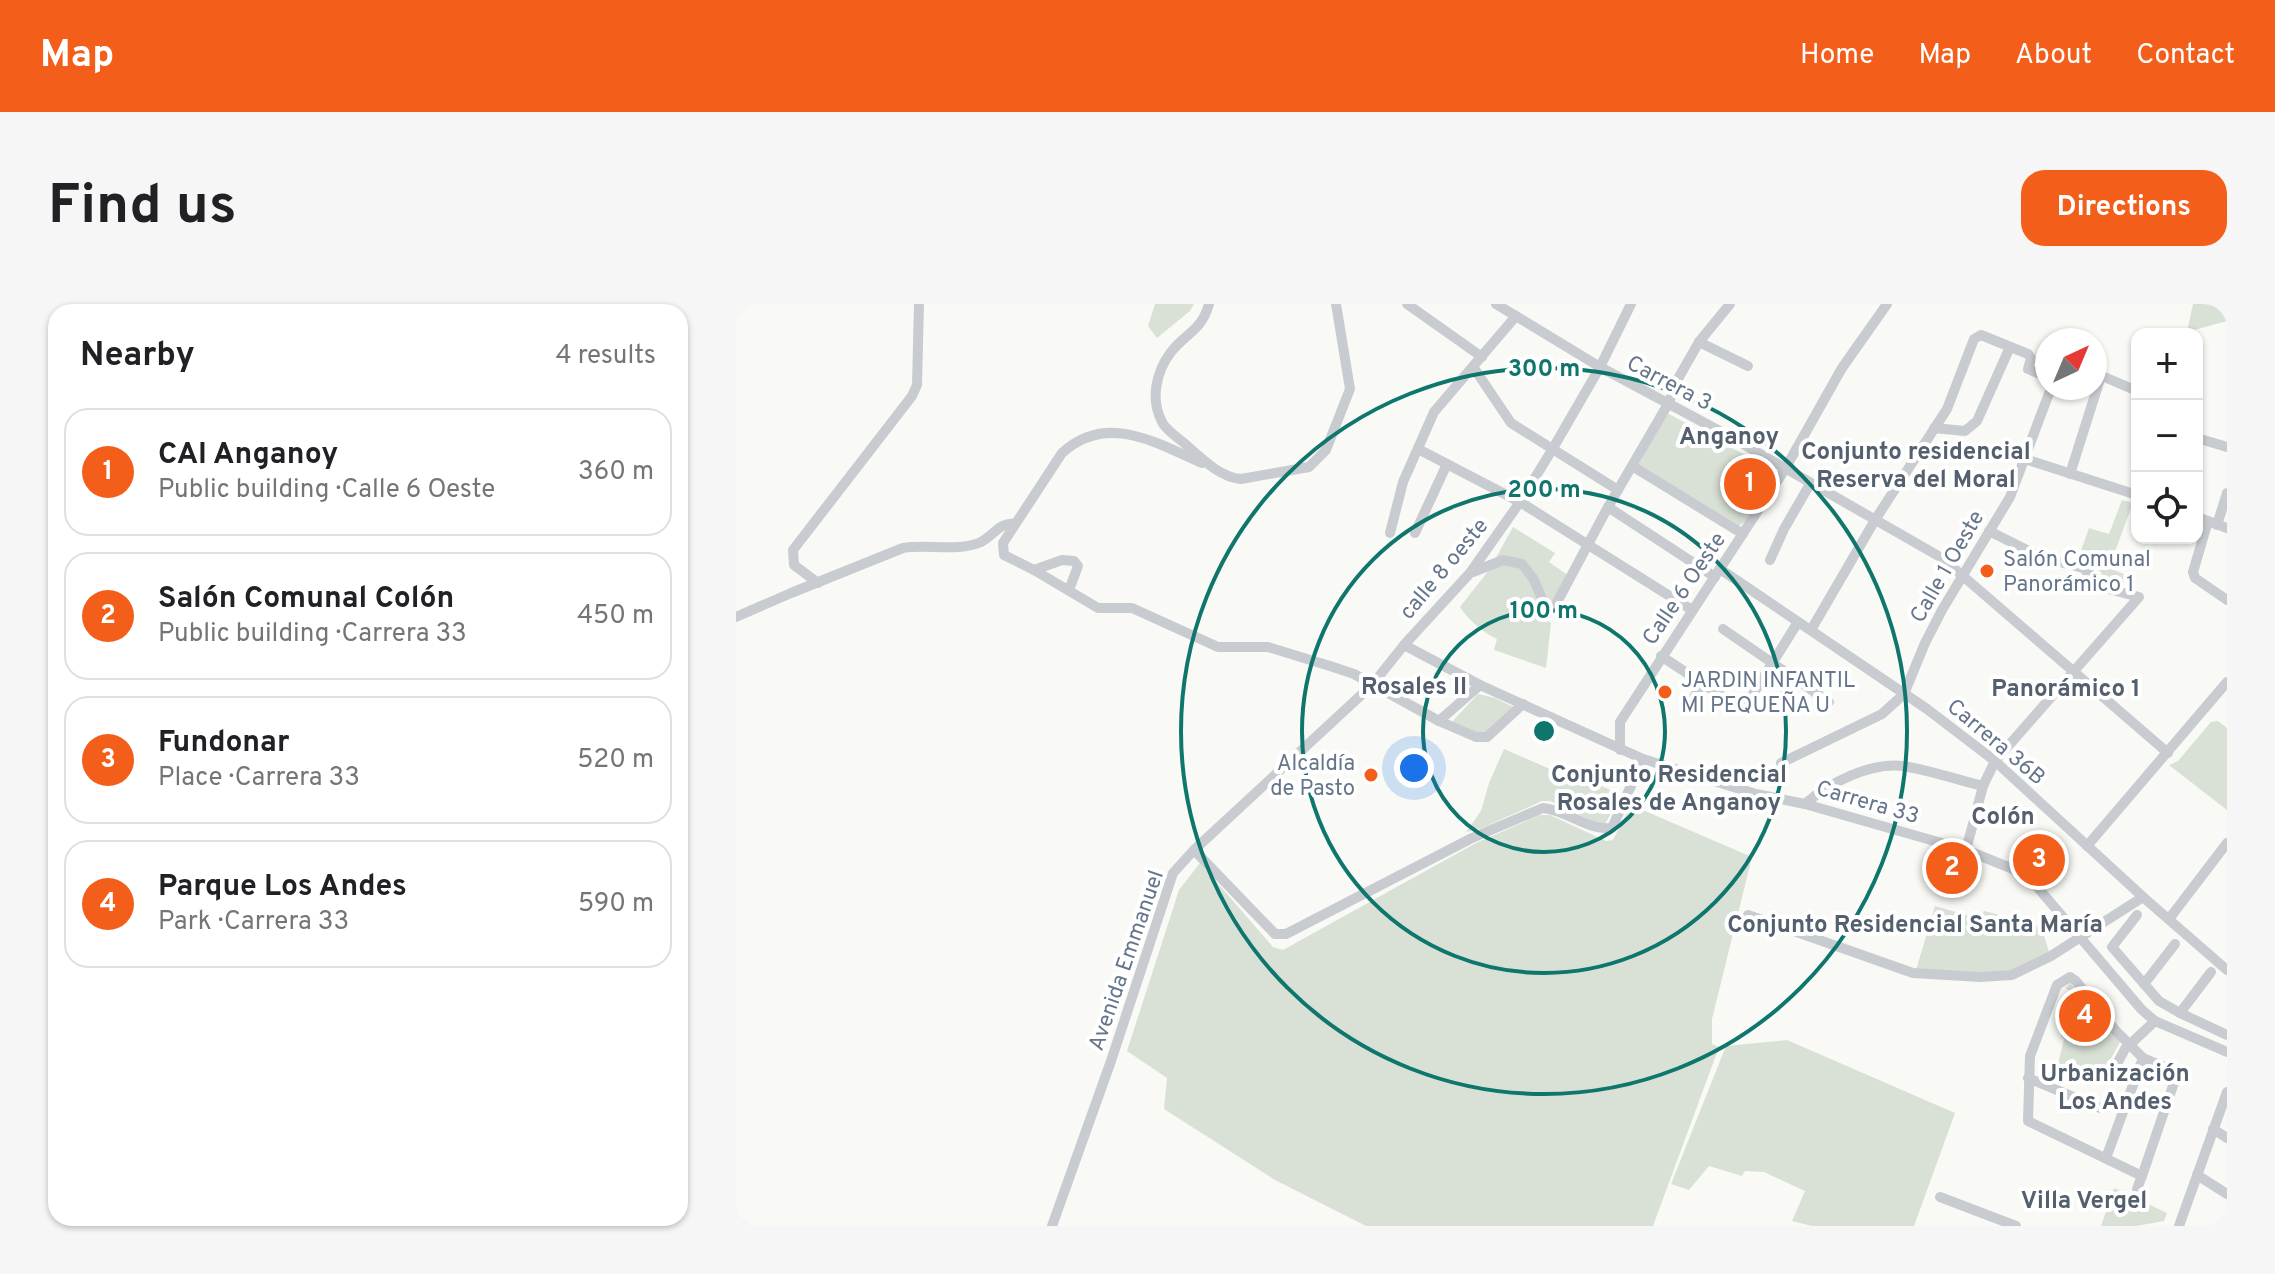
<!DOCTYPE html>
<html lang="en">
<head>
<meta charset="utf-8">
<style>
  :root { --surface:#fff; --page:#f6f6f6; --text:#202124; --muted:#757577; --line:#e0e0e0; --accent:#f45e1b }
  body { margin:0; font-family:Overpass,sans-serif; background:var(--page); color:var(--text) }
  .controls { position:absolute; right:24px; top:24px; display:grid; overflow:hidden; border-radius:16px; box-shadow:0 2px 6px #0004 }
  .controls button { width:72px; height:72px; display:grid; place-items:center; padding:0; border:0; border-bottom:2px solid var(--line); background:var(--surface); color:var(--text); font:40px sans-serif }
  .compass { position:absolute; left:1299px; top:24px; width:72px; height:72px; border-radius:50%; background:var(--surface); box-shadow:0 2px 6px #0004; rotate:44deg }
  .you { position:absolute; left:678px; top:464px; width:28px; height:28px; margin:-20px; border:6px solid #fff; border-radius:50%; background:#1a73e8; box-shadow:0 0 0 12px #1a73e833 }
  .badge { display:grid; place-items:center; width:52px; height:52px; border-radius:50%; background:var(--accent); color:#fff; font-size:26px; font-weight:700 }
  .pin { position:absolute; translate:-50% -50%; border:4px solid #fff; box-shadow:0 2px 8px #0006 }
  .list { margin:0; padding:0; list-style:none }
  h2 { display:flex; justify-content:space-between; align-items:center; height:104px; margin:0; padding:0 32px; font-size:34px }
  h2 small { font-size:26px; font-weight:400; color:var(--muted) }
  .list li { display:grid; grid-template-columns:52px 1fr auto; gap:24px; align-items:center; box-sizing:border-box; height:128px; margin:0 16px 16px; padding:0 16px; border:2px solid var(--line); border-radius:24px }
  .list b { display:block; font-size:30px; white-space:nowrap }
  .list p { margin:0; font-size:26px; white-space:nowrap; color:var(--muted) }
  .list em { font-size:26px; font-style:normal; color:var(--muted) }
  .icon { flex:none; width:44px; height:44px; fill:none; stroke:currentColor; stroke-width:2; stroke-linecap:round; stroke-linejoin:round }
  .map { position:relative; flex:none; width:1491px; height:922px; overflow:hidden; border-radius:24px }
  header { display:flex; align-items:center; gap:48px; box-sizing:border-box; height:112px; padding:0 40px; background:var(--accent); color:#fff }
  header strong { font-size:38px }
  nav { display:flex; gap:44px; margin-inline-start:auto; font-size:28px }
  .intro { display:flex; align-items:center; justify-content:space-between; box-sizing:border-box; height:192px; padding:0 48px }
  h1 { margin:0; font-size:56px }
  .button { padding:20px 36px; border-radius:24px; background:var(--accent); color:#fff; font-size:28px; font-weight:700 }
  main { display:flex; gap:48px; padding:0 48px }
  aside { flex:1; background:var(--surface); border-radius:24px; box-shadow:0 2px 6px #0004 }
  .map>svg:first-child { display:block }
</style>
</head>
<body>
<header>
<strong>Map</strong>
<nav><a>Home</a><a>Map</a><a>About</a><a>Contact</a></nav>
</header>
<div class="intro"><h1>Find us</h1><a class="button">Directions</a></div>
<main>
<aside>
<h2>Nearby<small>4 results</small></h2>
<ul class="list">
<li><span class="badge">1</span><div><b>CAI Anganoy</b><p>Public building · Calle 6 Oeste</p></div><em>360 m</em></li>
<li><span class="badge">2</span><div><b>Salón Comunal Colón</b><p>Public building · Carrera 33</p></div><em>450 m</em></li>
<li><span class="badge">3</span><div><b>Fundonar</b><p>Place · Carrera 33</p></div><em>520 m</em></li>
<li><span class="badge">4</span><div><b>Parque Los Andes</b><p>Park · Carrera 33</p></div><em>590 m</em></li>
</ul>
</aside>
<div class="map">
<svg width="1491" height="922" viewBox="0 0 1491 922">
  <rect width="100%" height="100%" fill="#f9f9f6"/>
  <g fill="#d9e1d6">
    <path d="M419,0h39l-4,7 -33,27 -9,-12z"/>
    <path d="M1457,0h34v17l-40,11z"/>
    <path d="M931,109l108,58 -29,50 -10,7 -98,-62z"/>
    <path d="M1386,196l11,3 -23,62 1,4 18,7 -11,12 -10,-3 -8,-14 -22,-12 11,-31 20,6z"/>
    <path d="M777,223l42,26 -6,9 20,14 -23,44 5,3 -5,45 -52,-18 3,-11c-14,-7 -29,-19 -37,-32l29,-37z"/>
    <path d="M742,390l17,4 20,10 -28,27 -37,-11z"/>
    <path d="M1482,417l9,7v82l-58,-45 9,-4 33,-39z"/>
    <path d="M768,445l76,33 4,-4 37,17 -16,29 -5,1 -50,-24h-8l-62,28 -14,3 15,-21 8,-28z"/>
    <path d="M895,501l121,52 -40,162v25l7,3 -66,179h-287l-91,-46 -111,-71 3,-31 -40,-27 52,-161 21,-27 73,84 10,3 193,-107 64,-28h10l56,26 7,-1z"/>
    <path d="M1199,602l45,13 4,-8 50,13 9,8 6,20 -36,20 -16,2 -81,-4z"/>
    <path d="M1334,679l51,57 -19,35 7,3 -2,6 -49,-20 6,-25 -3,-2 17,-41 -13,-8z"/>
    <path d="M1051,736l168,73 -41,113h-102l-20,-5 13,-30 -41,-19 -19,-1 -3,5 -33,-10 -20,24 -18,-6 55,-138z"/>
    <path d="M1378,884l53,25 -3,8 -28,5h-35z"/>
  </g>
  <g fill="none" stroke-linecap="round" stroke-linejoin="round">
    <g stroke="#c8ccd0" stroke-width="10">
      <path d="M473,0c-7,26 -23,29 -38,48 -15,20 -21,47 -9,70 4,8 15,15 22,21 16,14 35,34 57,36l68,-12 17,-17 24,-61 -14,-85"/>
      <path d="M671,0l75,53"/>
      <path d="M760,0l104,63 129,69 213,122 226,195"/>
      <path d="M963,38l49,24"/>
      <path d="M738,64l37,55 107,67"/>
      <path d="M1359,69l42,18"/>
      <path d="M1198,124l31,3 12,-10 33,-74"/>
      <path d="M1461,134l30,9"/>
      <path d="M684,146l100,52 172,108"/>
      <path d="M1289,155l112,36"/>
      <path d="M469,158l-3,1c-46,-20 -95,-51 -140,-10l-59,90 1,12 30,15 64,38h34l86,39h50l62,19 24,8 85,47 37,16h11l36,-33"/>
      <path d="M896,162l111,68"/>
      <path d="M1334,170l31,-98"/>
      <path d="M872,203l107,70"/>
      <path d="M1461,213l30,11"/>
      <path d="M1472,217l-15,51 2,6 32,22"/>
      <path d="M1481,221l10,-32"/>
      <path d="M654,229l13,-51 31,-70 82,-96"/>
      <path d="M679,229l32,-69"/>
      <path d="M1034,256l14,-31 26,-45"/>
      <path d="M984,265l207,140 68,52 148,136 84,73"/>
      <path d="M298,266l28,-10 12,1 4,5 -9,24"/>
      <path d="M737,268l30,-12 19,4 11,14 14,32 7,-2 54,-101 60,-103 11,-27 20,-35 31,-38"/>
      <path d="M82,279l-24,-18 -1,-15 119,-154 5,-11 2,-81"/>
      <path d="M0,313l55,-24 112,-45c25,-4 55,4 78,-6 12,-6 19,-20 33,-18"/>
      <path d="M987,325l106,73"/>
      <path d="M1075,326l64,-110 72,-111 27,-70 7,-4 47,19 3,4 -3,11 19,8"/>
      <path d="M668,341l76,40 163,74 113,35 49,10 161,46 47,19 20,13 109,128 13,11 72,31"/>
      <path d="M925,352l82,54 55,-88"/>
      <path d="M953,403l13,-24"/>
      <path d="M703,417l41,-36"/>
      <path d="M884,446v-28l165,-253 57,-101 45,-64"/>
      <path d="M1045,459l101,-49 22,-20 21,-51 17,-33 68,-113 41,-109"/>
      <path d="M1069,500c24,-21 65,-42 98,-38 27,4 54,14 80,20"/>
      <path d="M1351,542l140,-164"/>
      <path d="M458,546l81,84h11l186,-96 71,-30c24,2 44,23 69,20l31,-69"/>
      <path d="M1230,546l17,-64 12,-25 144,-164 -34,-9 -22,-20 -42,-11 -52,-26"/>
      <path d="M1012,611l165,58 67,4 32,-2 39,-19 92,-59"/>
      <path d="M1401,611l-25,32 47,54 21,12 47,22"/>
      <path d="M1433,615l58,-76"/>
      <path d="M1408,680l31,-40"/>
      <path d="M1444,709l31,-41"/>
      <path d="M1292,774l72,30"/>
      <path d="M1373,775l16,-30 30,-28"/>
      <path d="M1477,825l14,9"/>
      <path d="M1370,854l37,-100"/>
      <path d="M1461,871l30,19"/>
      <path d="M1401,885l5,-13 35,-102v-2l-34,-14 -27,-27 -40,-50 -6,-4 -13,8 -27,71 -2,65 114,55"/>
      <path d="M1204,893l76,29"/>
      <path d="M316,922l59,-165 62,-188 21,-23 178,-165 32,-40 66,-72 50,-71 32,-52 48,-83 31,-63"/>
      <path d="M1443,922l48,-134"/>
    </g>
  </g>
  <g fill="none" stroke="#0f766e" stroke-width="4">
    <circle cx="808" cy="427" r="121"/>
    <circle cx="808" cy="427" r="242"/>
    <circle cx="808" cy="427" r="363"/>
  </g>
  <g fill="#f45e1b" stroke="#fff" stroke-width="3">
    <circle cx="1251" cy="267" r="8"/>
    <circle cx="929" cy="388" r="8"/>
    <circle cx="635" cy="471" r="8"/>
  </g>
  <g text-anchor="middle" stroke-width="8" stroke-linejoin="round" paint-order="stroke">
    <g font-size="22" fill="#65768a" stroke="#fff">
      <text transform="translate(934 78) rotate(28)" y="8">Carrera 3</text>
      <text transform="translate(1210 262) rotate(-60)" y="8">Calle 1 Oeste</text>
      <text transform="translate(707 264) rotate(-50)" y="8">calle 8 oeste</text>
      <text transform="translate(947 284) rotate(-56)" y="8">Calle 6 Oeste</text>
      <text transform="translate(1261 437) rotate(40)" y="8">Carrera 36B</text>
      <text transform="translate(1132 497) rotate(16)" y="8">Carrera 33</text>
      <text transform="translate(389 656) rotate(-71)" y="8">Avenida Emmanuel</text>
    </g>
    <g font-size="22" fill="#65768a" stroke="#fff" text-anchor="start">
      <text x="1267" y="262">Salón Comunal<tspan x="1267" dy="25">Panorámico 1</tspan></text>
      <text x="945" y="383">JARDIN INFANTIL<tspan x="945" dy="25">MI PEQUEÑA U</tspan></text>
      <text x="619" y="466" text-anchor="end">Alcaldía<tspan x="619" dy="25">de Pasto</tspan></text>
    </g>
    <g font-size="24" font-weight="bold" fill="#54606e" stroke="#fff">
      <text x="993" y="140">Anganoy</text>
      <text x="1180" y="155">Conjunto residencial<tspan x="1180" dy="28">Reserva del Moral</tspan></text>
      <text x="678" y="390">Rosales II</text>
      <text x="1330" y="392">Panorámico 1</text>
      <text x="933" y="478">Conjunto Residencial<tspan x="933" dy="28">Rosales de Anganoy</tspan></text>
      <text x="1267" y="520">Colón</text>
      <text x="1179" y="628">Conjunto Residencial Santa María</text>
      <text x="1379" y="777">Urbanización<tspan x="1379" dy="28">Los Andes</tspan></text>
      <text x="1348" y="904">Villa Vergel</text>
    </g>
  </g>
  <circle cx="808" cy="427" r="12" fill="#0f766e" stroke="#fff" stroke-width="4"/>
  <g font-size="24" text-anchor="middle" font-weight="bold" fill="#0f766e" stroke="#fff" stroke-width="8" stroke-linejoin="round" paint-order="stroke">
    <text x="808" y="72">300 m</text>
    <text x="808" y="193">200 m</text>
    <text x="808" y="314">100 m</text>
  </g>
</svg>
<div class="controls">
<button>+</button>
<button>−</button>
<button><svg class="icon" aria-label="locate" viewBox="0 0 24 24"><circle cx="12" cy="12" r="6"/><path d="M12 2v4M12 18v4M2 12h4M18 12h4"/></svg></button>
</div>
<svg class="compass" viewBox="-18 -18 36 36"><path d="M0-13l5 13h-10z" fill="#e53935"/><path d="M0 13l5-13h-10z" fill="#757577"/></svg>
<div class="you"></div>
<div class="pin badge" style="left:1014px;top:180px">1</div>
<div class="pin badge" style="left:1216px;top:564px">2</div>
<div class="pin badge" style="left:1303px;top:556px">3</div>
<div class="pin badge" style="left:1349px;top:712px">4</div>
</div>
</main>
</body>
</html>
